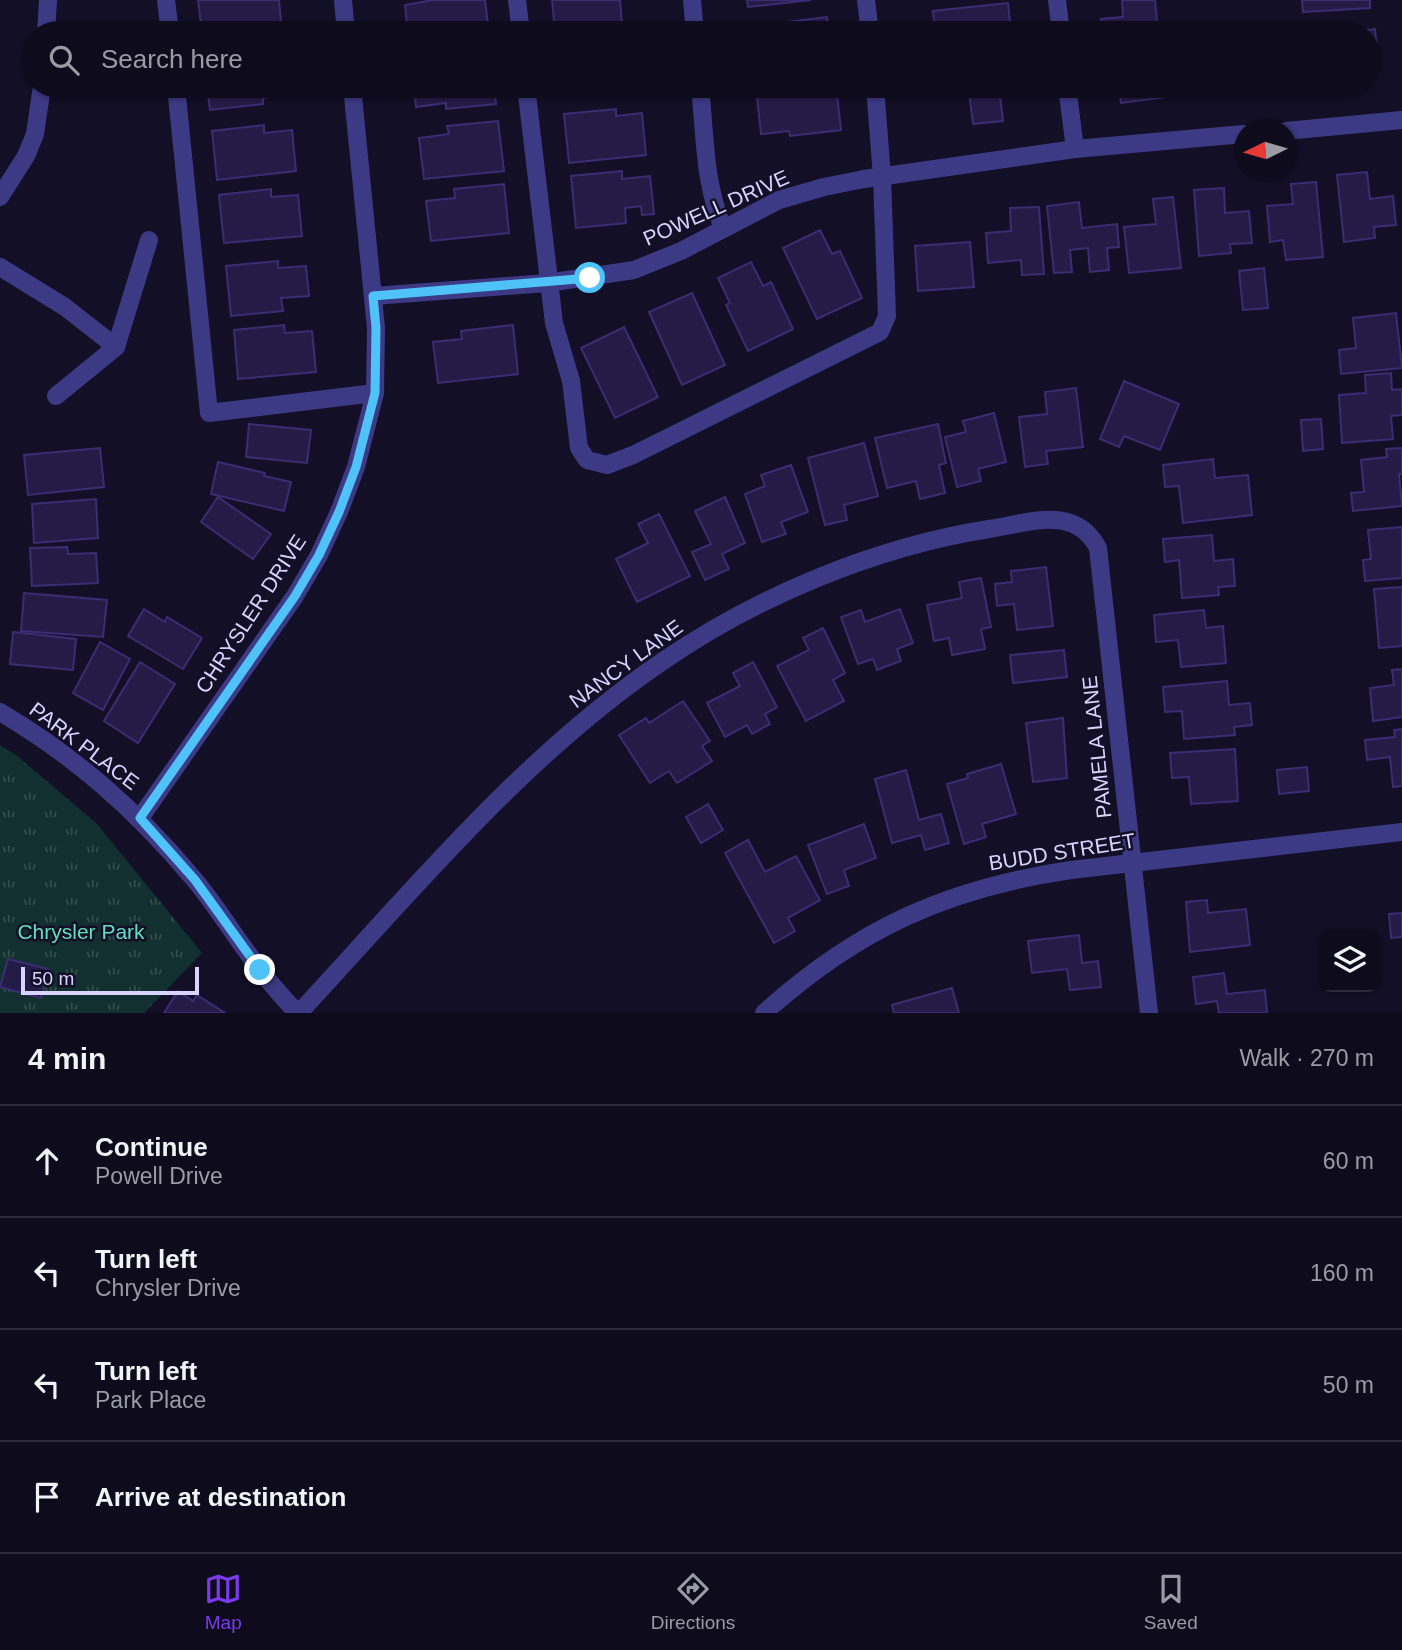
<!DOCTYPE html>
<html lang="en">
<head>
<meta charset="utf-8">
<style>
  :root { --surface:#0e0b1c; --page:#171425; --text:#f1f3f6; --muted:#9b9ba3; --line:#2e2b3b; --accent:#7c3aed }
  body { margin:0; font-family:Helvetica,sans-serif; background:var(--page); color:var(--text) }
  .controls { position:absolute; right:21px; bottom:21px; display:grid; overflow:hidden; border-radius:14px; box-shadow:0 2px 5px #0004 }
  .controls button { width:63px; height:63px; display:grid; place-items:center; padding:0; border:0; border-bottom:2px solid var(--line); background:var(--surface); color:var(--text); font:35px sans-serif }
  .compass { position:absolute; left:1234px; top:119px; width:63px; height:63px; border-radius:50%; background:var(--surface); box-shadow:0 2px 5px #0004; rotate:265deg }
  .scale { position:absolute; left:21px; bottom:18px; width:178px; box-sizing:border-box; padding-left:7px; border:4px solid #d9d4ff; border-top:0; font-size:19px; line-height:24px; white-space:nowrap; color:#d9d4ff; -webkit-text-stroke:5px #130f26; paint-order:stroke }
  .stop { position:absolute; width:21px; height:21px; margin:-16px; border:5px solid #4fc3f7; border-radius:50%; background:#fff }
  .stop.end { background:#4fc3f7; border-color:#fff; box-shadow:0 2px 7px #0008 }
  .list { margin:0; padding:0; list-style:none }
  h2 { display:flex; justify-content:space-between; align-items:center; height:91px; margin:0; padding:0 28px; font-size:30px }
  h2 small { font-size:23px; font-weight:400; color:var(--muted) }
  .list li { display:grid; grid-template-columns:46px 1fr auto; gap:21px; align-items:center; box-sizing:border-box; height:112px; padding:0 28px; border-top:2px solid var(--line) }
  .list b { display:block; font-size:26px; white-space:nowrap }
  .list p { margin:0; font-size:23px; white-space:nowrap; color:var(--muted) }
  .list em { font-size:23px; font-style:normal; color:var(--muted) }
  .icon { flex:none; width:38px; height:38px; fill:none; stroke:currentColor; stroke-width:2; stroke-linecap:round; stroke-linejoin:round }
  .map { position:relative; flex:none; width:1402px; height:1013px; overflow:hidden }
  .search { position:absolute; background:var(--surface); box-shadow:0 2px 5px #0004; left:21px; right:21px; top:21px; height:77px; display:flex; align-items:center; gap:18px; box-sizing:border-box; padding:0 24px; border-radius:38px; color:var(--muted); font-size:26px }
  .sheet { height:539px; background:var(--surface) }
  nav { display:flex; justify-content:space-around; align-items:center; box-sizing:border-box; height:98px; border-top:2px solid var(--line); background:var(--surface); font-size:19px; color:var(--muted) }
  nav a { display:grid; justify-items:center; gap:4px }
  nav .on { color:var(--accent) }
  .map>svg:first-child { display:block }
</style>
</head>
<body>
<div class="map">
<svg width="1402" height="1013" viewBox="0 0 1402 1013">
  <defs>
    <pattern id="grass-tufts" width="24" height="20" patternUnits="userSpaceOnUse" patternTransform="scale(1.75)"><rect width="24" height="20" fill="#12302f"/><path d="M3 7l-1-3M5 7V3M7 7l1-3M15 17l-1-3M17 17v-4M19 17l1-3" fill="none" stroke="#344d4e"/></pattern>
  </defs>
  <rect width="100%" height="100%" fill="#130f26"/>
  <path fill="url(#grass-tufts)" d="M0,745l16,10 81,69 105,129 -58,60h-144z"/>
  <g fill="#241b47" stroke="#3b2d73" stroke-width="2">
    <path d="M198,0h81l3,33h-80z"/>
    <path d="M433,0h52l4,33h-81l-3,-28z"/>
    <path d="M552,0h68l2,24 -67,7z"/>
    <path d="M747,0h64l-63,7z"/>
    <path d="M1122,0h33l3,33h-56l-1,-14 22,-2z"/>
    <path d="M1302,0h68v8l-67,4z"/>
    <path d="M1008,3l2,19 -25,3 1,8h-51l-2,-22z"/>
    <path d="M827,17l2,16h-67l17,-2 -2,-8z"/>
    <path d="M1375,29l3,30 -9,1v-27h-29z"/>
    <path d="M207,86h79l1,9 -24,3v6l-53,6z"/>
    <path d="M414,86h80l2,18 -50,5v-6l-30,4z"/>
    <path d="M560,86h81v2l-80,7z"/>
    <path d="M784,86h52l5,44 -51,6 -1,-5 -28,3 -4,-37 28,-3z"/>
    <path d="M954,86h67l1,7 -22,3 3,25 -30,3 -4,-31 -14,1z"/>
    <path d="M1112,86h62l1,10 -54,7 -2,-15 -6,1z"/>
    <path d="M616,109v7l26,-3 4,42 -77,8 -5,-49z"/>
    <path d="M498,121l6,50 -80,8 -5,-41 30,-4 -2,-8z"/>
    <path d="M264,125v8l28,-3 4,41 -79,9 -5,-49z"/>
    <path d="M622,171v8l28,-3 4,38 -12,1 -1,-9 -16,2 1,15 -50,5 -5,-52z"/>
    <path d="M1367,172l3,27 23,-3 3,29 -22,2 1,11 -31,4 -7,-67z"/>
    <path d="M1316,182l7,75 -37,3 -3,-20 -13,2 -3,-36 26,-2 -2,-20z"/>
    <path d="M504,184l5,49 -78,8 -5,-40 29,-3 -1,-9z"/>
    <path d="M1224,188l1,25 24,-2 3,32 -22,1 1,9 -32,3 -5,-66z"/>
    <path d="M271,189v8l27,-2 4,41 -78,7 -5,-48z"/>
    <path d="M1173,197l8,71 -52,5 -5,-46 32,-3 -3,-25z"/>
    <path d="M1079,202l3,26 35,-4 2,23 -12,1 2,22 -19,2 -2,-24 -18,2 2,22 -18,1 -7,-67z"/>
    <path d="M1039,207l5,67 -22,1 -1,-15 -33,3 -2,-30 25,-2 -1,-23z"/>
    <path d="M820,230l12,24 8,-3 22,47 -45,21 -34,-71z"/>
    <path d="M970,242l4,45 -56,4 -3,-45z"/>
    <path d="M278,261v7l28,-2 3,30 -28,2 2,13 -52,5 -5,-50z"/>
    <path d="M751,262l12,24 8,-4 22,47 -45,22 -22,-46 4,-2 -12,-25z"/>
    <path d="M1264,268l4,40 -25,2 -4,-39z"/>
    <path d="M692,293l33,72 -43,20 -33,-73z"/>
    <path d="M1396,313l6,55 -61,6 -2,-24 17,-2 -3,-30z"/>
    <path d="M284,325l1,8 27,-2 4,41 -78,7 -4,-49z"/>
    <path d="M513,325l5,49 -80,9 -5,-41 29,-3 -1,-8z"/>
    <path d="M624,327l34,70 -43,21 -34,-70z"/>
    <path d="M1391,373l1,17 10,-1v26l-11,1 2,23 -51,4 -3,-48 27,-2 -1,-18z"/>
    <path d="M1124,381l55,23 -19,46 -36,-14 -5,11 -19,-8z"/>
    <path d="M1076,388l7,59 -37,4 2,13 -23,3 -6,-50 28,-3 -2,-22z"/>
    <path d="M994,413l12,49 -28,7 3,12 -24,6 -12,-50 21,-5 -3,-11z"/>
    <path d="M1321,419l2,30 -20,2 -2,-31z"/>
    <path d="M249,424l62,6 -4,33 -61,-6z"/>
    <path d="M938,424l8,39 -7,2 6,28 -25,6 -4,-18 -29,7 -12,-50z"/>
    <path d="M864,443l14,53 -34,9 3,15 -22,5 -17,-67z"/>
    <path d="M100,448l4,39 -76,8 -4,-40z"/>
    <path d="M1402,448v26h-3l3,32 -49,5 -2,-18 13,-1 -3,-32 26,-3 -1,-8z"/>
    <path d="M1213,459l2,19 33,-3 4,40 -69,8 -4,-37 -14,1 -2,-22z"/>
    <path d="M218,462l47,11 -1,3 27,6 -7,29 -73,-17z"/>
    <path d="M791,465l17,47 -27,10 5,12 -24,8 -17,-48 20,-8 -4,-11z"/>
    <path d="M218,497l53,37 -18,25 -52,-37z"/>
    <path d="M725,497l20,46 -23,11 7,15 -24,11 -13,-28 19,-8 -16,-33z"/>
    <path d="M96,499l2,39 -64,5 -2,-39z"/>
    <path d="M659,514l31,62 -53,26 -21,-43 32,-16 -10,-19z"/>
    <path d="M1402,527v51l-37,3 -2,-21 8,-1 -3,-29z"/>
    <path d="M1212,535l2,26 19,-2 2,27 -17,1 1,8 -37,3 -3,-38 -14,2 -2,-23z"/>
    <path d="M67,547l1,7 28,-1 2,30 -66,3 -2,-38z"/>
    <path d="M1046,567l7,59 -36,4 -3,-26 -17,2 -2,-22 17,-2 -1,-11z"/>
    <path d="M981,578l10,49 -10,2 4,20 -33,6 -3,-17 -15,3 -7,-36 35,-7 -3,-16z"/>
    <path d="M1402,587v59l-23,2 -5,-59z"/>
    <path d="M24,593l83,7 -4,37 -82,-6z"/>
    <path d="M144,609l21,13 2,-5 35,21 -19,31 -55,-33z"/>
    <path d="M900,609l13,34 -16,6 4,12 -24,9 -4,-11 -15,5 -17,-47 20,-7 4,12z"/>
    <path d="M1204,610l2,18 17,-2 3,37 -45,4 -3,-27 -22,2 -2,-27z"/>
    <path d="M823,628l22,45 -12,7 11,21 -38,20 -29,-55 32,-16 -6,-12z"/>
    <path d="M13,632l63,7 -3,31 -63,-6z"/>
    <path d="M100,642l30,17 -27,51 -30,-17z"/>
    <path d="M1064,650l3,27 -54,6 -3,-28z"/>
    <path d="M140,662l35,22 -37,59 -34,-22z"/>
    <path d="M753,662l24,45 -12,7 5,10 -18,10 -5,-9 -22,12 -18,-34 33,-17 -7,-13z"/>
    <path d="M1402,669v48l-29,4 -3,-33 24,-3 -2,-15z"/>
    <path d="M1227,681l2,24 21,-2 2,22 -18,2 1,8 -51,4 -2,-28 -17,1 -2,-25z"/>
    <path d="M683,701l27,40 -8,5 10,15 -35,22 -8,-12 -19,12 -31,-48 27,-17 3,5z"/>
    <path d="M1063,718l4,60 -34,4 -7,-59z"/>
    <path d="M1402,729v57l-9,1 -3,-30 -23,3 -2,-20 30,-3 -1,-7z"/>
    <path d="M1235,749l3,52 -47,3 -2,-27 -17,1 -2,-25z"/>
    <path d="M1001,764l15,50 -34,10 4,13 -22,7 -17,-60 21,-6 -1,-4z"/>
    <path d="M1307,767l2,24 -30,3 -2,-24z"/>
    <path d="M906,770l13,50 22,-6 8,29 -24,7 -4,-15 -29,8 -17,-64z"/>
    <path d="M708,804l15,26 -22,13 -15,-26z"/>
    <path d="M864,824l12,34 -32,12 5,16 -22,8 -19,-49z"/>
    <path d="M748,840l17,32 31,-16 24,44 -32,18 7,13 -21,12 -49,-90z"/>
    <path d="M1207,900l1,13 38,-4 4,36 -60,7 -4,-50z"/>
    <path d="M1402,913v24l-11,1 -2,-24z"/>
    <path d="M1079,935l3,28 16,-2 3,26 -31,3 -3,-21 -35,4 -4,-32z"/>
    <path d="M8,959l40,10 -7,29 -41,-11z"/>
    <path d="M1224,973l3,21 38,-4 2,23h-48l-2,-12 -21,3 -3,-27z"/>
    <path d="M952,988l7,25h-65l-2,-8z"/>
    <path d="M178,991l15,10 4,-6 28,18h-61z"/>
  </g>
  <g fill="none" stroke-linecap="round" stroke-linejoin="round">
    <g stroke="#3d3a85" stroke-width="18">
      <path d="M166,0l4,33"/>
      <path d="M343,0l3,33"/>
      <path d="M517,0l4,33"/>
      <path d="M692,0l3,33"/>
      <path d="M866,0l4,33"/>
      <path d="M1057,0l4,33"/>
      <path d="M46,33l2,-33"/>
      <path d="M176,86l33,327 166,-20"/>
      <path d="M526,86l28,237 17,58 8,67 8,12 20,5 26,-10 247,-123 7,-16 -5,-139 -7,-91"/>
      <path d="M700,86c5,48 4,97 23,142"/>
      <path d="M1067,86l8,63"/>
      <path d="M1286,131l116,-11"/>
      <path d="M0,197l26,-41 9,-22 7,-48"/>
      <path d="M0,267l65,40 51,40 -60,49"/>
      <path d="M373,296l174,-13 87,-13 47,-19 98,-51 45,-13 40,-8 211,-30 169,-15"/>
      <path d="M116,347l33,-107"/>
      <path d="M0,712c76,45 136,98 193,166 24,28 43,61 66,90 11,16 25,30 38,45"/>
      <path d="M140,818l155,-222 24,-41 20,-43 17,-45 19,-74 1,-65 -24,-242"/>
      <path d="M299,1013c114,-123 224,-257 364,-352 95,-65 212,-114 326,-132 40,-6 86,-25 109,19l51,465"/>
      <path d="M764,1013c93,-84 183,-125 307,-143l331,-38"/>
    </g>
  </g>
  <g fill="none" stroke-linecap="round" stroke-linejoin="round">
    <path stroke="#4fc3f7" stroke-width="9" d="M260,970l-65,-90 -55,-62 155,-222 24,-41 20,-43 17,-45 19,-74 1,-65 -3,-32 217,-18"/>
  </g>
  <g text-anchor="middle" stroke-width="5" stroke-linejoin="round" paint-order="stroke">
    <g font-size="21" fill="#d9d4ff" stroke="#130f26">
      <text transform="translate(716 208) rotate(-24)" y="7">POWELL DRIVE</text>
      <text transform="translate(251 614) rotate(-57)" y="7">CHRYSLER DRIVE</text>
      <text transform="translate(626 664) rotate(-36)" y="7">NANCY LANE</text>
      <text transform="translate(84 746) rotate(37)" y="7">PARK PLACE</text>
      <text transform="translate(1097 747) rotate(-96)" y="7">PAMELA LANE</text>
      <text transform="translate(1062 852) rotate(-9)" y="7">BUDD STREET</text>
    </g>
    <g font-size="21" fill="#5fe0c0" stroke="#130f26">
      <text x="81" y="939">Chrysler Park</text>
    </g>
  </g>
</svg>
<div class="controls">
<button><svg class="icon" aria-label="layers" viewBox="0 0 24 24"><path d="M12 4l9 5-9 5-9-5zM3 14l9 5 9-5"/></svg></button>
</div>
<svg class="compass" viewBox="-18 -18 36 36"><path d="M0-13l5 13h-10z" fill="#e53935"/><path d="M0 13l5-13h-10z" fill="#9b9ba3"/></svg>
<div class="scale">50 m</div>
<div class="stop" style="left:590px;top:278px"></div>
<div class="stop end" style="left:260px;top:970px"></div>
<div class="search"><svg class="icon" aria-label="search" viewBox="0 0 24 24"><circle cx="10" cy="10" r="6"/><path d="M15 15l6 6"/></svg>Search here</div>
</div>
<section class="sheet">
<h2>4 min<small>Walk · 270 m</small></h2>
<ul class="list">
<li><svg class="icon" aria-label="ahead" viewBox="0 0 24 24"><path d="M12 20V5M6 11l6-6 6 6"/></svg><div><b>Continue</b><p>Powell Drive</p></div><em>60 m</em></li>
<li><svg class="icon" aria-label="left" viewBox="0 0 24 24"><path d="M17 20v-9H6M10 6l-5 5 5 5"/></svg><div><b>Turn left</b><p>Chrysler Drive</p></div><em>160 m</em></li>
<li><svg class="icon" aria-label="left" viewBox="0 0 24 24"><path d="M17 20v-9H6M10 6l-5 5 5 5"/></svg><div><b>Turn left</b><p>Park Place</p></div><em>50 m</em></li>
<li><svg class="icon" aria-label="arrive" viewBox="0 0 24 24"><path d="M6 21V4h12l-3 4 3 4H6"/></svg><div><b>Arrive at destination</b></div></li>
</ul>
</section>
<nav>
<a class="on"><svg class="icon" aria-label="map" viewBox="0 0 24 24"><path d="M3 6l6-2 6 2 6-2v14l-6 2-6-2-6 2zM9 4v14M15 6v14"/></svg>Map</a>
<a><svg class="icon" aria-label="directions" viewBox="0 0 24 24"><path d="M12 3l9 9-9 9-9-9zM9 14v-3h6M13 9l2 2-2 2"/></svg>Directions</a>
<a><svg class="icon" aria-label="saved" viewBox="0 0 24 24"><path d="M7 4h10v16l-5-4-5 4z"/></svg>Saved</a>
</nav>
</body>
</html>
